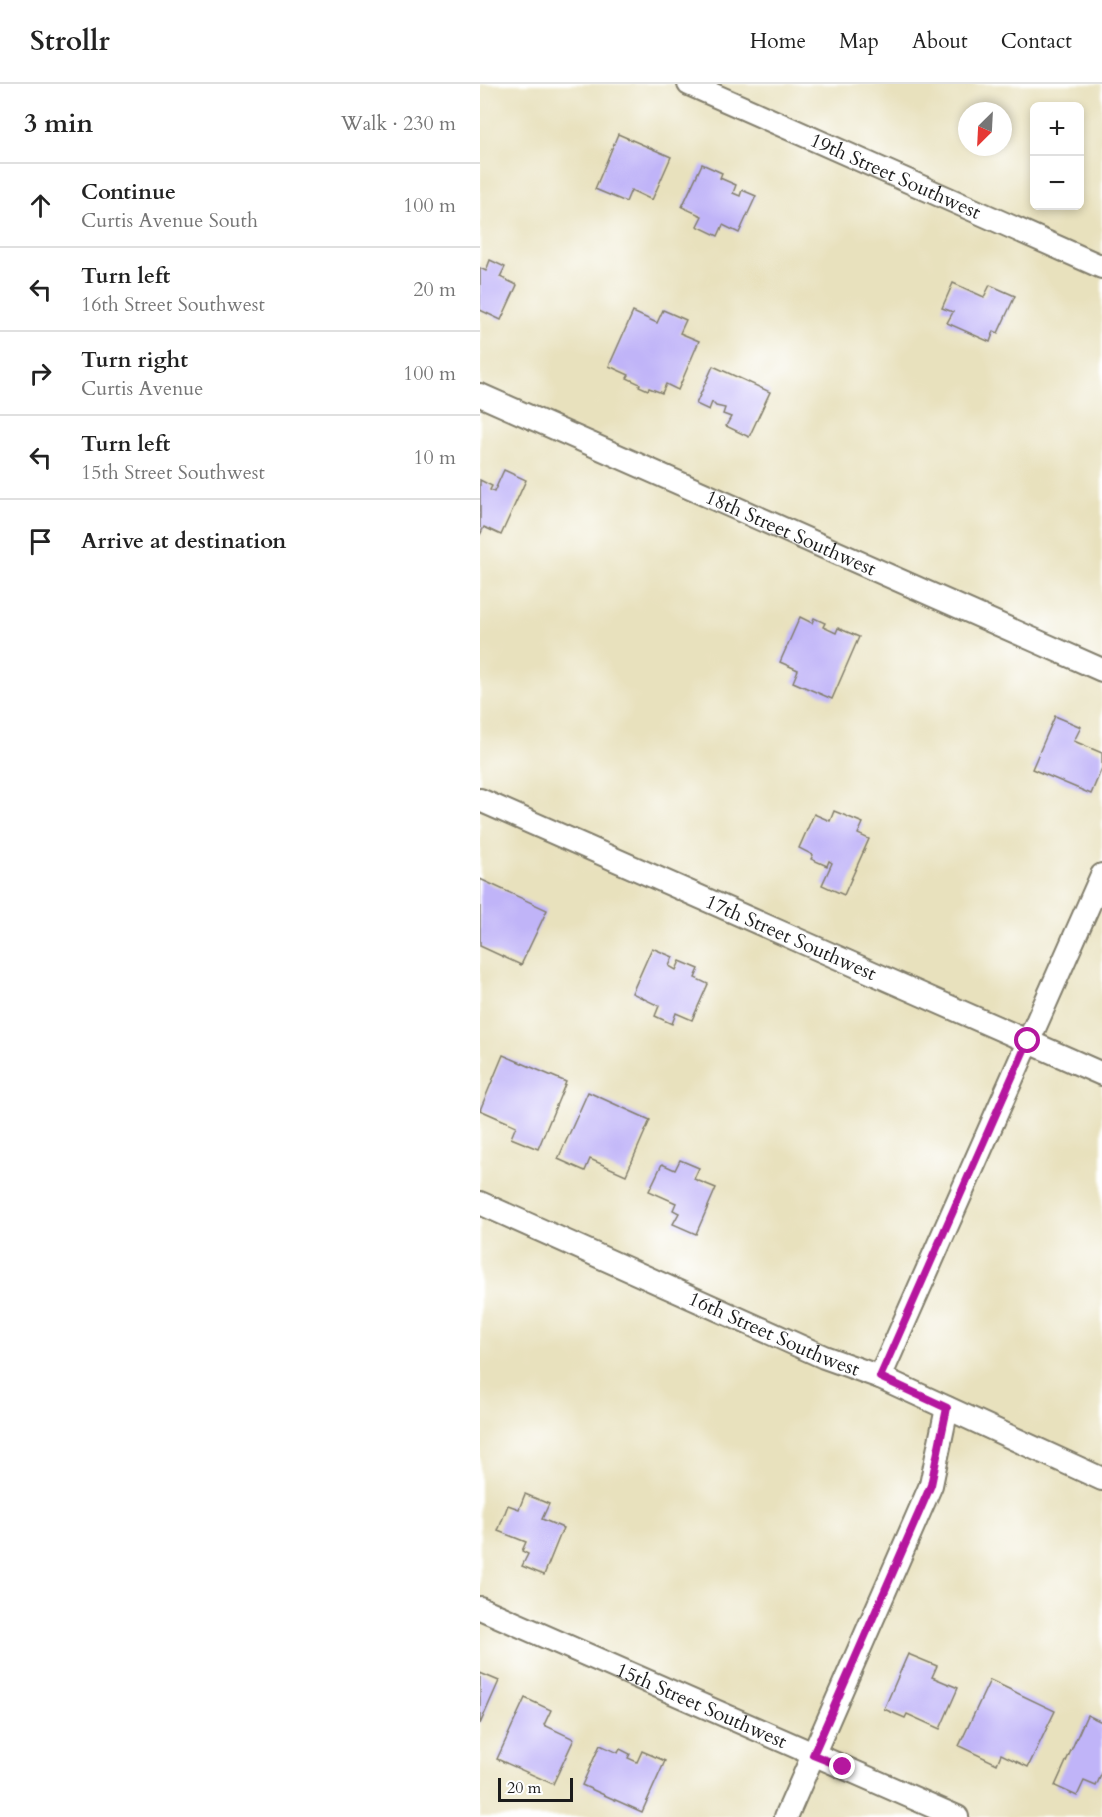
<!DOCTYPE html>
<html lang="en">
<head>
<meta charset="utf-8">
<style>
  :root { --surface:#fff; --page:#f2f2f2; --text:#222; --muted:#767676; --line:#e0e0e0 }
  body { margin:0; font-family:Cardo,serif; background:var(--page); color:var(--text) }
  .controls { position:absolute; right:18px; top:18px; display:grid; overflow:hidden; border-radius:9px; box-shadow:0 3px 9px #0003 }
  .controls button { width:54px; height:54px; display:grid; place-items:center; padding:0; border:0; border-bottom:2px solid var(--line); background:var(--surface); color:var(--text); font:30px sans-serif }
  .compass { position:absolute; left:478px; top:18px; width:54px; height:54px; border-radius:50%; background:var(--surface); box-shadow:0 3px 9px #0003; rotate:204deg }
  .scale { position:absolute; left:18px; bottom:15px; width:75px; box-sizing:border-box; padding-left:6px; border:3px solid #1c1c1c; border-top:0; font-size:16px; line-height:21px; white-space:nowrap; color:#1c1c1c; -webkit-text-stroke:4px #fff; paint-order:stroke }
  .stop { position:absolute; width:18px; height:18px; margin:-14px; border:4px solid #b5179e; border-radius:50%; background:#fff }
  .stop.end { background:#b5179e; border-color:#fff; box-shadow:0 2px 6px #0008 }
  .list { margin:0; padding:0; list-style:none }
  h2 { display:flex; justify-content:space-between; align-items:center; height:78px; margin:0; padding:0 24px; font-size:26px }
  h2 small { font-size:20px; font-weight:400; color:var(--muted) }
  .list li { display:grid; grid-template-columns:39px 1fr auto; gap:18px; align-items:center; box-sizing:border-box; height:84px; padding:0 24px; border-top:2px solid var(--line) }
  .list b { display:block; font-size:22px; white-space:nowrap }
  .list p { margin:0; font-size:20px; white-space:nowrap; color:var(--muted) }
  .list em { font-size:20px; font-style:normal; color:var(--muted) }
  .icon { flex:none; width:33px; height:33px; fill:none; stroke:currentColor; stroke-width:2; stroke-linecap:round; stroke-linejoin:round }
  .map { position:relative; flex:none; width:622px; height:1733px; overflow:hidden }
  header { display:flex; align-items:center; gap:36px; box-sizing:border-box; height:84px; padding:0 30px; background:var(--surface); border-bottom:2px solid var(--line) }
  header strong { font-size:28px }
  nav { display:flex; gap:33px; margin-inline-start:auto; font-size:21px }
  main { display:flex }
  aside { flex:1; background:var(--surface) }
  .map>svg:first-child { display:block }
</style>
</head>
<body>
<header>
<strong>Strollr</strong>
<nav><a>Home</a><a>Map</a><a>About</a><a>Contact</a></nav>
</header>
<main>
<aside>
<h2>3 min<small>Walk · 230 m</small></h2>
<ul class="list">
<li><svg class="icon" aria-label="ahead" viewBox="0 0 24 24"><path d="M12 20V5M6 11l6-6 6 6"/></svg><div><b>Continue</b><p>Curtis Avenue South</p></div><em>100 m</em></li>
<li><svg class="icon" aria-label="left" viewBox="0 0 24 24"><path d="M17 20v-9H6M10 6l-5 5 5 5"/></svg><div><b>Turn left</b><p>16th Street Southwest</p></div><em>20 m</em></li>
<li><svg class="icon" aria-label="right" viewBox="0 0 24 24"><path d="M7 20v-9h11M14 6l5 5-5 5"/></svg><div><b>Turn right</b><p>Curtis Avenue</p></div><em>100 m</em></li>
<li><svg class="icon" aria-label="left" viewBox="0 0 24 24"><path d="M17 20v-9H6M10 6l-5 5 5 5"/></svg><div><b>Turn left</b><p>15th Street Southwest</p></div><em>10 m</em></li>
<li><svg class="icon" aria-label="arrive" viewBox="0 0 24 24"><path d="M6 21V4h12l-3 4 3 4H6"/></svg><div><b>Arrive at destination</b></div></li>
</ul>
</aside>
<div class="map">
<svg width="622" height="1733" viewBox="0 0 622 1733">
  <rect width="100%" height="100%" fill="#fff"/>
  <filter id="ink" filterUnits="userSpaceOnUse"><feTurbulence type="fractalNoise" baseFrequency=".0167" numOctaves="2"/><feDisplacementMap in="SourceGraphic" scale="12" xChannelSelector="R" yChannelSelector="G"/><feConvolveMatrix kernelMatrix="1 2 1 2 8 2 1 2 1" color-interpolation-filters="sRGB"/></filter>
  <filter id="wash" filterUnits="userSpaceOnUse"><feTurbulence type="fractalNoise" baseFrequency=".008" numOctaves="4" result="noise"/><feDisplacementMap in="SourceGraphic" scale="24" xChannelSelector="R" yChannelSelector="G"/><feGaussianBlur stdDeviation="1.35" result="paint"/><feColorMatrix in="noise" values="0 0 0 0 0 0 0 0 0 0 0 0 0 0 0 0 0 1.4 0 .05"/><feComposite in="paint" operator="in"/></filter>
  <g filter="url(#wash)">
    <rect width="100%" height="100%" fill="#e8e1bd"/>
    <g id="blocks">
      <g fill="#c0b4f8">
        <path d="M138,50l53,23 -19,43 -21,-10 -5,12 -31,-13z"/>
        <path d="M222,80l20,9 -2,5 16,7 -3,8 7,3 2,-6 14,6 -17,37 -16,-8 -5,11 -21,-10 5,-10 -20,-9z"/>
        <path d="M10,176l15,7 -5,10 17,8 -16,35 -21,-10v-42l6,3z"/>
        <path d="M473,199l31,14 6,-12 25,11 -17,37 -4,-2 -4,11 -43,-19 6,-11 -11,-4z"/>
        <path d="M183,226l23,10 -6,13 19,8 -21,49 -12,-6 -4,9 -13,-5 -1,2 -9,-4 1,-2 -13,-6 2,-3 -20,-9 24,-54 24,11z"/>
        <path d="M233,282l57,26 -21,45 -23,-11 5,-9 -8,-3 2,-6 -9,-2 -4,-4 -3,8 -13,-6z"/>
        <path d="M24,386l22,10 -25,55 -17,-8 -4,8v-55l12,6 -2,4 4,2z"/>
        <path d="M320,533l12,6 2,-5 11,5 -2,4 13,6 2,-5 21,9 -27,62 -39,-17 5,-12 -18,-8z"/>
        <path d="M575,632l26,11 -7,14 28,12v15l-11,26 -59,-25z"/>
        <path d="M354,727l29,12 -5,11 11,5 -25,56 -22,-10 10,-22 -3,-2 -2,5 -16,-7 2,-4 -14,-7 15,-34 16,7z"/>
        <path d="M0,795l67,31 -26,55 -41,-19z"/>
        <path d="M172,864l21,9 -4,9 7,4 4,-9 19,8 -4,9 13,6 -16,36 -16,-7 -4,11 -17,-8 4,-10 -27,-13z"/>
        <path d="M23,971l63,27 -28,67 -27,-11 5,-12 -36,-16z"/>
        <path d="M108,1008l62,28 -24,55 -36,-16 -5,12 -27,-12z"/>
        <path d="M200,1076l19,8 -5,11 22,9 -20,46 -23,-10 6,-11 -6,-3 3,-7 -27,-12 13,-27 13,6z"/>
        <path d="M45,1410l24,10 -7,15 21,9 -19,47 -22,-9 6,-12 -6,-3 4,-9 -28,-11 10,-26 11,4z"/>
        <path d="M428,1570l29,12 -5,11 26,11 -18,41 -33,-15 -2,4 -21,-9z"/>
        <path d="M0,1589l19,8 -19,43z"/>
        <path d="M510,1596l65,31 -27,56 -27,-13 -4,10 -38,-18z"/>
        <path d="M45,1614l26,12 -7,15 30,14 -21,45 -56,-25z"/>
        <path d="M607,1631l15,7v51l-6,13 -12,-5 -7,15 -22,-10z"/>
        <path d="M120,1661l18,8 2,-4 10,5 -2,4 9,4 5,-11 23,10 -23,51 -60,-27z"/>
      </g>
    </g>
  </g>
  <g filter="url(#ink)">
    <use href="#blocks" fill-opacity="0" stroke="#827e6c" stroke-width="1.5"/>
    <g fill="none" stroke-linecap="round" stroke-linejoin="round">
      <g stroke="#827e6c" stroke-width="26">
        <g id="minor">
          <path id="s1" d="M209,0l413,183"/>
          <path id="s2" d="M0,311l622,275"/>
          <path id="s3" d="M0,716l622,274"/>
          <path id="s4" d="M0,1119l344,154 56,20 222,102"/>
          <path d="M400,1293l222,-502"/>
          <path id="s5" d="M0,1524l477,209"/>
          <path d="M306,1733l145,-332 16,-77"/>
        </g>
      </g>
      <use href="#minor" stroke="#fff" stroke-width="22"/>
    </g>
  </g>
  <g fill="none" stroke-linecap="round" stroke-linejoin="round" filter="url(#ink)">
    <path stroke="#b5179e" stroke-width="8" d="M363,1683l-30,-12 118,-270 16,-77 -67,-31 148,-336"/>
  </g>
  <g text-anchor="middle" stroke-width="4.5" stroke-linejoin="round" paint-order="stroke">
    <g font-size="20" fill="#1c1c1c" stroke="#fff">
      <text dy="7" stroke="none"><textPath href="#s1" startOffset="226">19th Street Southwest</textPath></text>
      <text dy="7" stroke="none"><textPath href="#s2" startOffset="340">18th Street Southwest</textPath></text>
      <text dy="7" stroke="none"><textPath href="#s3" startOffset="340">17th Street Southwest</textPath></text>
      <text dy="7" stroke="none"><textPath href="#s4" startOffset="322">16th Street Southwest</textPath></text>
      <text dy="7" stroke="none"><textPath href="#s5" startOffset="242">15th Street Southwest</textPath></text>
    </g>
  </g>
</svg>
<div class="controls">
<button>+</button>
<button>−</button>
</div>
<svg class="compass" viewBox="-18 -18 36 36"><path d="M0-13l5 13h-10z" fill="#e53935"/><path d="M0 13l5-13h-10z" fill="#767676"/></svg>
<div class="scale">20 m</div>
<div class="stop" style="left:548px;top:957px"></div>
<div class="stop end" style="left:363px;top:1683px"></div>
</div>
</main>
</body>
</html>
